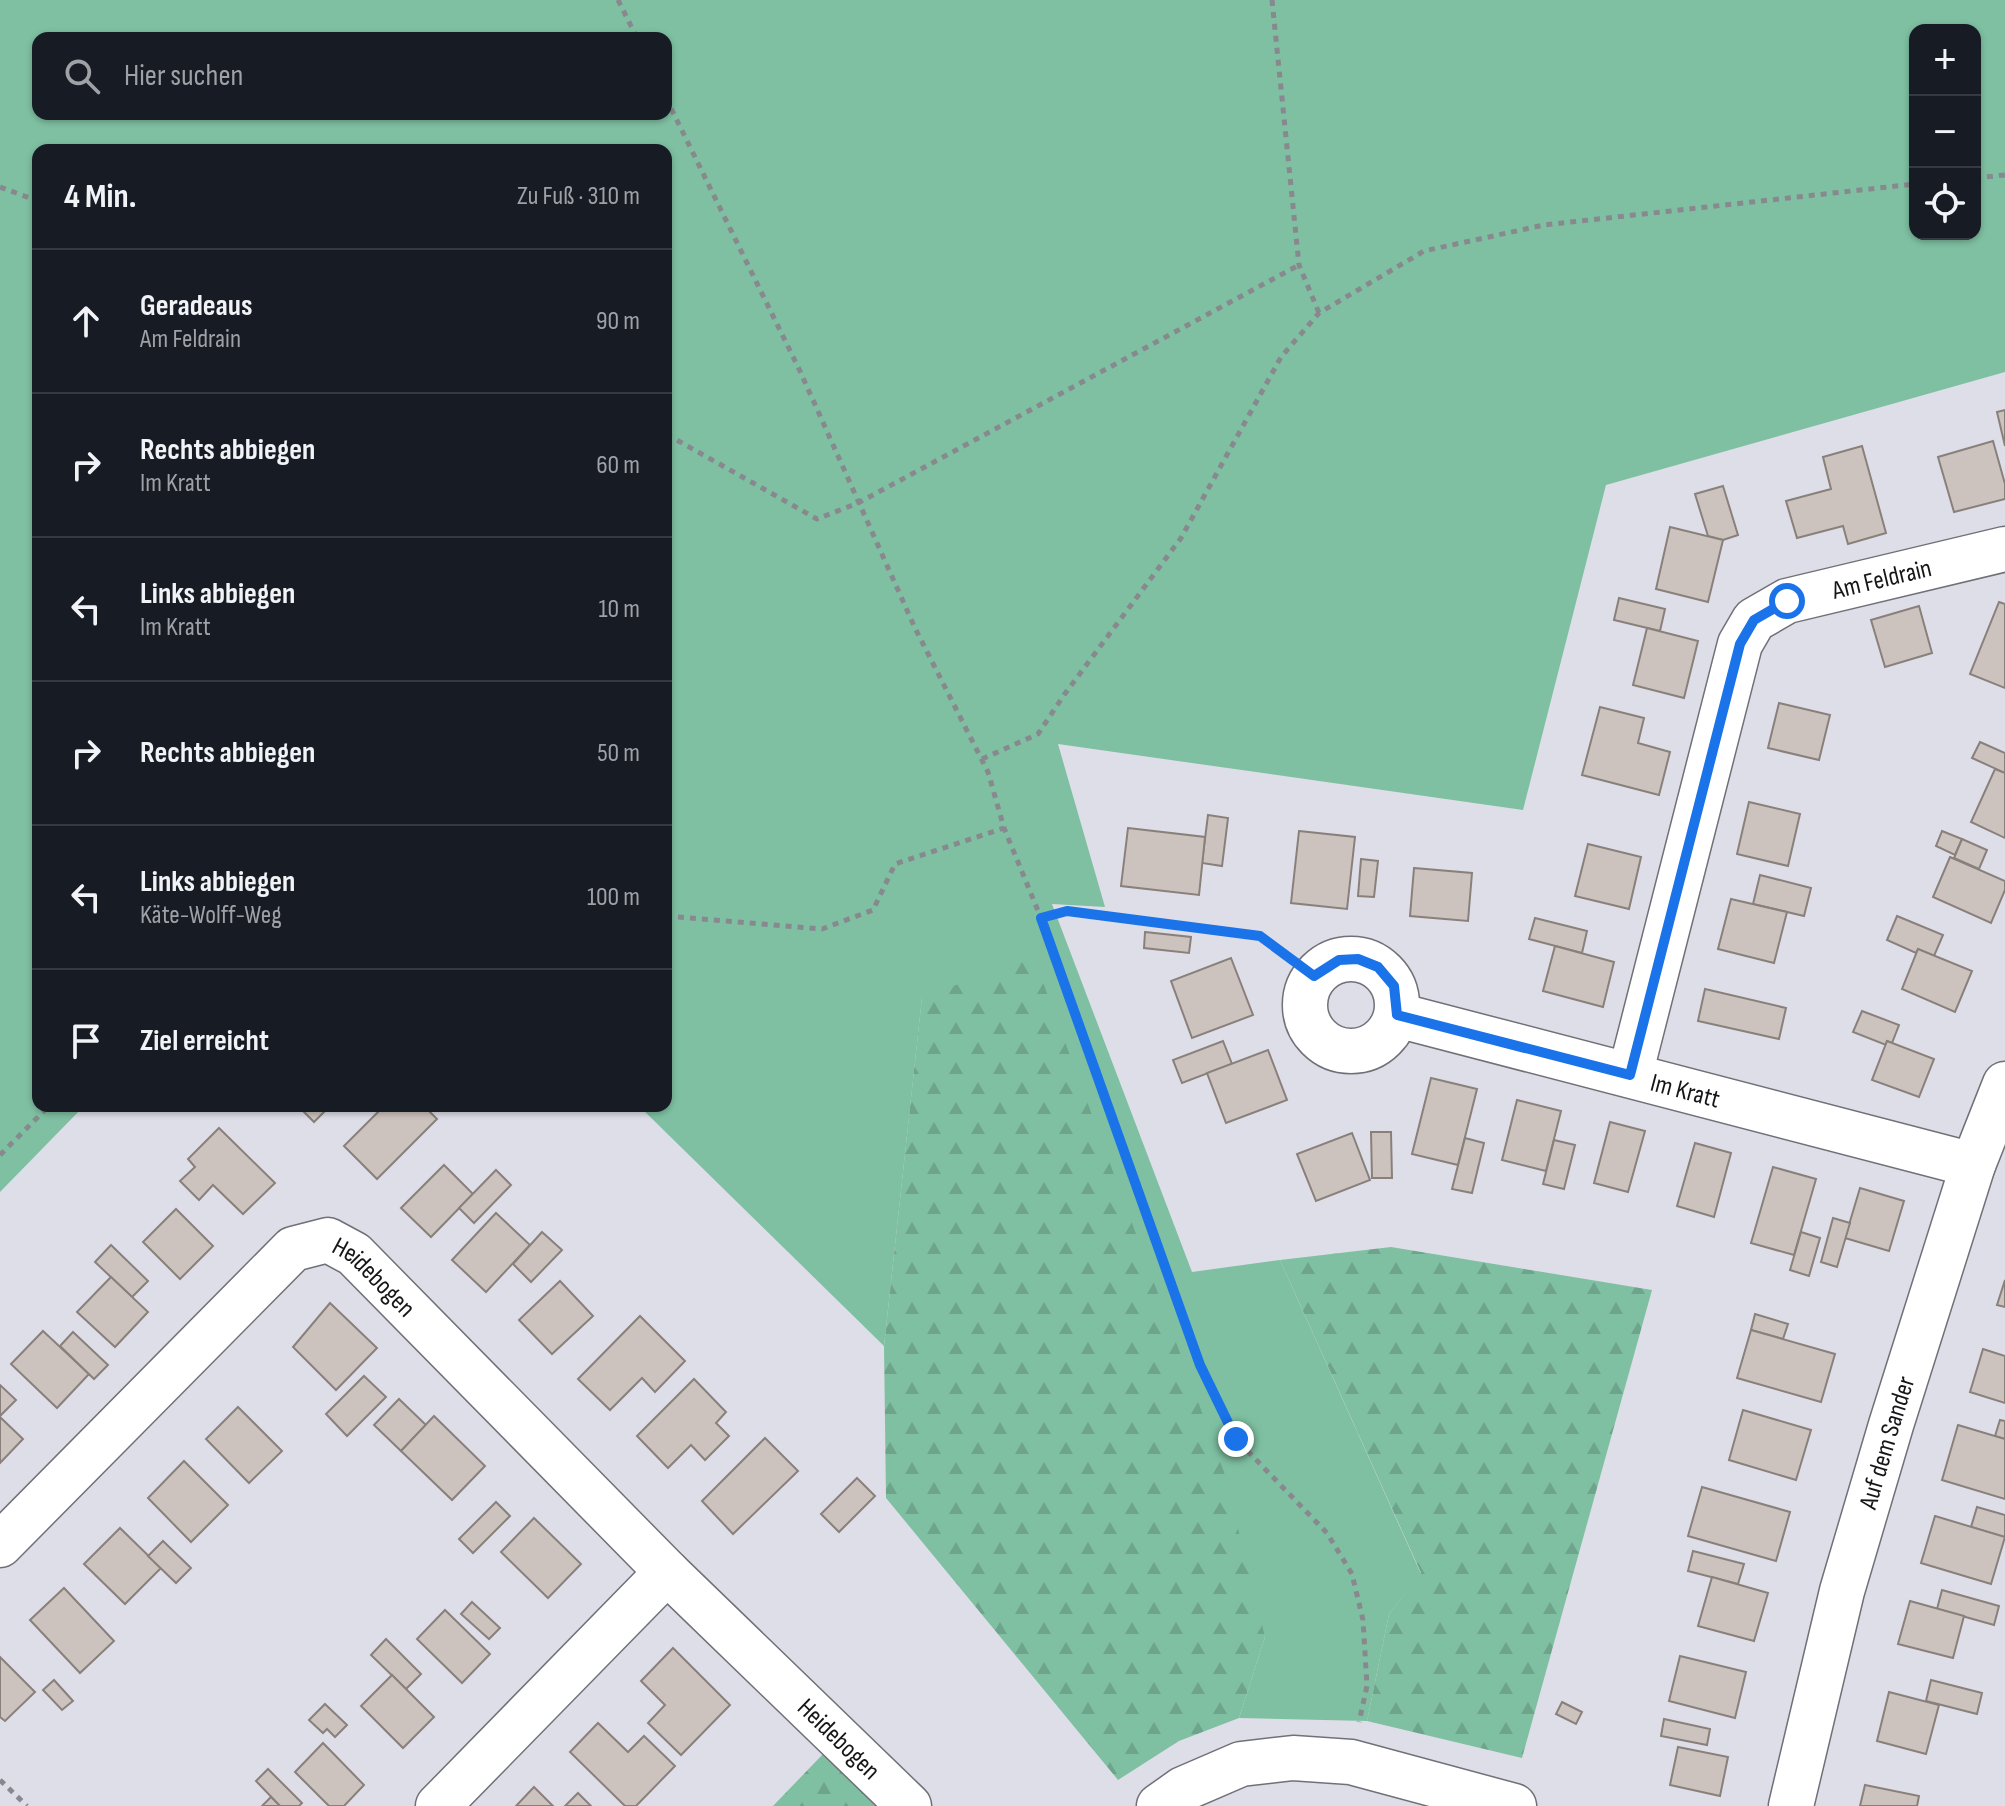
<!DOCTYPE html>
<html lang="de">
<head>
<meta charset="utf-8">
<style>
  :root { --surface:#171b24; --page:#242831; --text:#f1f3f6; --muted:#9ea1a6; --line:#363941 }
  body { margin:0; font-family:"Sofia Sans Condensed",sans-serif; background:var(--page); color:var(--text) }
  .controls { position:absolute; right:24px; top:24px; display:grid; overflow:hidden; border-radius:16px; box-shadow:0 2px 6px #0004 }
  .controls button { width:72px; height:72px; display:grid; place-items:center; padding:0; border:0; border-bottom:2px solid var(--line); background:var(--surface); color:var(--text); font:40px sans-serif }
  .stop { position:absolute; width:24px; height:24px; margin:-18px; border:6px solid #1a73e8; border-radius:50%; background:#fff }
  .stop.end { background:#1a73e8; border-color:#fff; box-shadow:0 2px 8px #0008 }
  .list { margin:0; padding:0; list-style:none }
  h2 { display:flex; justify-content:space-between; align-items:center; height:104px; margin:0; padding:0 32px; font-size:34px }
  h2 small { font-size:26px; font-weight:400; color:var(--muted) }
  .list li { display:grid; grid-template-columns:52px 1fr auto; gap:24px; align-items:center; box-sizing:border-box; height:144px; padding:0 32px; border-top:2px solid var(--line) }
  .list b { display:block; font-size:30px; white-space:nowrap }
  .list p { margin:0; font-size:26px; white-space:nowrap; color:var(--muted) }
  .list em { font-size:26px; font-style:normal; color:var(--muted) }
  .icon { flex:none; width:44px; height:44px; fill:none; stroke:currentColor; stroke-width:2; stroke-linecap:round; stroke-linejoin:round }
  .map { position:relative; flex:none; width:2005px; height:1806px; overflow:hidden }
  .search { position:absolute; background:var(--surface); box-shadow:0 2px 6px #0004; left:32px; top:32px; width:640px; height:88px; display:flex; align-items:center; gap:20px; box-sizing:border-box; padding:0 28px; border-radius:16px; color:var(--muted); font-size:30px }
  .panel { position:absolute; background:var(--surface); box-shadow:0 2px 6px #0004; left:32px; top:144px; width:640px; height:968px; border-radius:16px }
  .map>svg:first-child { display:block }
</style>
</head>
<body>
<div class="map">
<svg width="2005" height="1806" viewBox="0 0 2005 1806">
  <defs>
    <pattern id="forest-firs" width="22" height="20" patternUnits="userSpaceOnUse" patternTransform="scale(2)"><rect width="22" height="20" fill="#7fc0a2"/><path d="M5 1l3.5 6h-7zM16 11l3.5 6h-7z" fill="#6da48b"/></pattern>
  </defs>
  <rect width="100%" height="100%" fill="#dedee8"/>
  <path fill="#7fc0a2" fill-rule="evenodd" d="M0,0h2005v372l-399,113 -83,325 -465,-66 47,163 -53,-3 140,368 88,-12 141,314 -32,40 -22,107 -128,-3 26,-81 -343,-639 -38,348 -245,-240h27v-956h-628v956h46l-84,86zM1915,30h60v204h-60zM38,38h628v76h-628z"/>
  <g fill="url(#forest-firs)">
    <path d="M1034,958l190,514 41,165 -26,81 -60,23 -61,39 -232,-282 -2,-152 38,-349z"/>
    <path d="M1391,1247l261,43 -130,468 -155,-37 22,-107 32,-41 -141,-313z"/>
    <path d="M824,1753l52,53h-103z"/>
  </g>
  <g fill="#ccc3be" stroke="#89807c" stroke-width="2">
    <path d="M2005,410v36l-8,-34z"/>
    <path d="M1993,441l12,43v15l-51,13 -16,-55z"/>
    <path d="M1862,446l24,87 -38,11 -5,-18 -46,12 -11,-37 45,-12 -8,-32z"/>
    <path d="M1723,486l15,49 -15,5 -15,-4 -13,-42z"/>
    <path d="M1670,527l53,13 -15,62 -52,-13z"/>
    <path d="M1619,598l46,11 -5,22 -46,-11z"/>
    <path d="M1999,602l6,2v84l-35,-14z"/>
    <path d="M1919,606l13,47 -47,14 -14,-47z"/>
    <path d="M1647,628l51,13 -14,57 -51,-13z"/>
    <path d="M1779,703l51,12 -11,45 -51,-12z"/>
    <path d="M1600,707l44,11 -6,25 32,9 -11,43 -77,-20z"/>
    <path d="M1980,742l25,11v20l-33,-15z"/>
    <path d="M1995,769l10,4v65l-34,-16z"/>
    <path d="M1749,802l51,12 -12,52 -51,-12z"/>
    <path d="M1208,815l20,3 -6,48 -20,-3z"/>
    <path d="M1128,828l77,9 -6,58 -78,-9z"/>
    <path d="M1299,831l56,6 -8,72 -56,-6z"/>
    <path d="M1942,831l20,8 -7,16 -19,-9z"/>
    <path d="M1962,839l25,11 -8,19 -25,-11z"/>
    <path d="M1588,844l53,13 -12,52 -54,-13z"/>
    <path d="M1950,857l55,24v9l-14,33 -58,-26z"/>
    <path d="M1361,859l17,2 -4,36 -16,-1z"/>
    <path d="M1414,868l58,5 -4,48 -58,-5z"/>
    <path d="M1760,875l51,13 -7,28 -51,-12z"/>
    <path d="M1731,899l56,13 -13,51 -56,-14z"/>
    <path d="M1897,916l46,19 -9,21 -16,-7 -2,4 -29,-13z"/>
    <path d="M1535,918l52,13 -5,22 -53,-14z"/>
    <path d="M1145,932l46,5 -2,16 -45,-5z"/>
    <path d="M1555,946l59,16 -11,45 -60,-16z"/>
    <path d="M1918,949l54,22 -17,41 -53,-23z"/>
    <path d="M1231,958l22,57 -61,23 -21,-57z"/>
    <path d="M1705,989l81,19 -7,31 -81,-18z"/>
    <path d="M1862,1011l37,14 -7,18 -5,-2 -1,4 -33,-13z"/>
    <path d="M1223,1041l9,23 -50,19 -9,-23z"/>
    <path d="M1887,1041l47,18 -15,38 -47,-17z"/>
    <path d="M1268,1050l19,50 -61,23 -19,-50z"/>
    <path d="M1431,1078l46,11 -19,76 -46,-11z"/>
    <path d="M1517,1100l44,11 -15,60 -44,-11z"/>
    <path d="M298,1106h32l-16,16z"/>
    <path d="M384,1106h40l13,13 -60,60 -33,-33z"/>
    <path d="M1610,1122l35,9 -17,61 -34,-9z"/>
    <path d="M219,1128l56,55 -32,31 -30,-29 -14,15 -19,-19 15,-14 -7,-8z"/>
    <path d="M1371,1132h20l1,46h-20z"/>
    <path d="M1352,1133l18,47 -54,21 -19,-47z"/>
    <path d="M1465,1138l19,5 -12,50 -20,-4z"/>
    <path d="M1554,1140l21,5 -11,44 -21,-5z"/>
    <path d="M1695,1143l36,10 -17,64 -37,-11z"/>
    <path d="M444,1165l29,29 -42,43 -30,-29z"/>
    <path d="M1773,1167l43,12 -22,76 -43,-12z"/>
    <path d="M496,1170l15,15 -37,38 -15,-15z"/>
    <path d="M1860,1188l44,13 -15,50 -44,-13z"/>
    <path d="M176,1209l37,37 -33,33 -37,-37z"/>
    <path d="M496,1213l34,32 -44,47 -34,-32z"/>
    <path d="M1833,1218l17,5 -13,44 -16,-5z"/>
    <path d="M542,1232l20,18 -31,32 -18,-18z"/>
    <path d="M1801,1232l19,6 -11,38 -19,-6z"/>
    <path d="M111,1245l37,36 -16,16 -37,-35z"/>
    <path d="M111,1277l37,35 -33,35 -38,-35z"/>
    <path d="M2005,1280v27l-8,-2z"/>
    <path d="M560,1281l33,35 -41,38 -33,-34z"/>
    <path d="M330,1303l47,45 -41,42 -43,-43z"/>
    <path d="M1755,1314l33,10 -5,15 -32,-9z"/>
    <path d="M640,1316l45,45 -30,31 -13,-14 -32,32 -32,-31z"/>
    <path d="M1751,1330l84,24 -14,48 -84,-24z"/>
    <path d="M43,1331l46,43 -32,34 -46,-44z"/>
    <path d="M73,1332l35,33 -14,14 -34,-33z"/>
    <path d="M1983,1349l22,7v47l-35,-11z"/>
    <path d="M364,1376l22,21 -39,39 -21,-22z"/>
    <path d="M694,1379l32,33 -10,11 13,13 -24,24 -14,-15 -23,23 -31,-32z"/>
    <path d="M0,1385l16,15 -16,16z"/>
    <path d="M399,1399l27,26 -25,26 -27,-26z"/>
    <path d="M238,1407l44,44 -33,32 -43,-44z"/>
    <path d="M1743,1410l68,20 -15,50 -67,-20z"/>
    <path d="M434,1416l51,50 -33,34 -51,-49z"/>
    <path d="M0,1417l23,22 -23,24z"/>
    <path d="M2000,1420l5,1v18l-10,-3z"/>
    <path d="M1958,1425l47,14v60l-63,-19z"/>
    <path d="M765,1438l33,33 -65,63 -31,-33z"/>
    <path d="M184,1461l44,44 -37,37 -43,-44z"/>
    <path d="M857,1478l18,18 -36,36 -18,-18z"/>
    <path d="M1702,1487l88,25 -14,49 -88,-25z"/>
    <path d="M496,1502l14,14 -37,37 -14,-14z"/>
    <path d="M1977,1507l28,8v22l-34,-10z"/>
    <path d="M1935,1516l70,21 -14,47 -70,-21z"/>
    <path d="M534,1518l47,46 -33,34 -47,-46z"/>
    <path d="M120,1528l41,40 -36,36 -41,-40z"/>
    <path d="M163,1541l28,27 -15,15 -28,-27z"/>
    <path d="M1693,1551l51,13 -6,20 -50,-13z"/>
    <path d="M1712,1577l56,16 -14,48 -56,-15z"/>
    <path d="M64,1588l50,53 -34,32 -50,-53z"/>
    <path d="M1942,1590l57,16 -5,19 -57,-16z"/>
    <path d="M1910,1601l54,15 -11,42 -55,-14z"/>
    <path d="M472,1602l28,26 -11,11 -28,-25z"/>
    <path d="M445,1610l45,44 -28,29 -45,-44z"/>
    <path d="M386,1639l35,35 -15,15 -35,-34z"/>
    <path d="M673,1648l57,57 -49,50 -33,-32 17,-18 -24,-24z"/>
    <path d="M1680,1656l66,16 -11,46 -66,-17z"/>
    <path d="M0,1657l35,35 -30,29 -5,-4z"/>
    <path d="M392,1675l42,42 -31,31 -42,-42z"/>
    <path d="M54,1680l19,21 -11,9 -19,-20z"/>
    <path d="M1931,1680l51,13 -5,21 -51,-13z"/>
    <path d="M1889,1692l50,13 -13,49 -49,-13z"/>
    <path d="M1562,1702l20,10 -6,12 -20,-10z"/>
    <path d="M325,1704l22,21 -12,12 -8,-8 -4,4 -14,-13z"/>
    <path d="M1664,1719l46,10 -3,16 -46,-9z"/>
    <path d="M598,1723l30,29 16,-16 31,30 -39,40h-11l-55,-54z"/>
    <path d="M323,1743l41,42 -20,21h-15l-34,-34z"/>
    <path d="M1678,1747l50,10 -8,39 -50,-11z"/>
    <path d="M268,1769l34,34 -3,3h-19l-24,-25z"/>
    <path d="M1865,1785l54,11 -2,10h-57z"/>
    <path d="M534,1787l19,19h-37z"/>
    <path d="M578,1793l13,13h-26z"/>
    <path d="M271,1797l9,9h-18z"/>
  </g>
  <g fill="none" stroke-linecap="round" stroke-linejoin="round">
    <g stroke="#707078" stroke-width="47">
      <g id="minor">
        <circle cx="1351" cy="1005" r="46"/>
        <path id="s1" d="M1397,1015l576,150"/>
        <path id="s2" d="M1630,1075l110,-431 14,-24 33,-19 218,-52"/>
        <path id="s3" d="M0,1545l293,-296 35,-9 26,14 313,318 242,234"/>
        <path d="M438,1806l229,-234"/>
        <path d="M1159,1806l24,-17 58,-25 52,-6 58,4 163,44"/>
        <path id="s4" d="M1791,1806l51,-215 49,-166 82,-260 32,-81"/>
      </g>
    </g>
    <g stroke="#88888f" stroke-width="5" stroke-dasharray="6 6" stroke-linecap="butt">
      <path d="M618,0l19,38"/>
      <path d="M1272,0l27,265 20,48"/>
      <path d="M666,98l134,273 115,257 73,144 16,56 37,90 159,447 36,74 91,94 25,41 11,46 4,66 -8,36"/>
      <path d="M1975,178l30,-3"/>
      <path d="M0,187l38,14"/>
      <path d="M666,436l9,3 142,80 41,-16 441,-238"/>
      <path d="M982,759l56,-25 26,-39 117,-157 100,-181 38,-44 105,-62 120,-26 371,-41"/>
      <path d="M666,916l156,13 51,-19 22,-46 109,-36"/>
      <path d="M1041,918l26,-7 193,25 54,40"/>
      <path d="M0,1155l49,-49"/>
      <path d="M0,1780l27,26"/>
    </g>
    <use href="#minor" stroke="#fff" stroke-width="44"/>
  </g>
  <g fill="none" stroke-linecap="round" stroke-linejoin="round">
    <path stroke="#1a73e8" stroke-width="10" d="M1236,1439l-36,-74 -159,-447 26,-7 193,25 54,40 25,-16 19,-1 20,8 16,19 3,29 233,60 110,-431 14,-24 33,-19"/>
  </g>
  <g text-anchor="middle" stroke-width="6" stroke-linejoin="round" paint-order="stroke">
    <g font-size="26" fill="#161619" stroke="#ebecf5">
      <text dy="9" stroke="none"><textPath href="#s2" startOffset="608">Am Feldrain</textPath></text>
      <text dy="9" stroke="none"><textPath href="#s1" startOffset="298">Im Kratt</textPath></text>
      <text dy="9" stroke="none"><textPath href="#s3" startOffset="512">Heidebogen</textPath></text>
      <text dy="9" stroke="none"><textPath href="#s4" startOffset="376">Auf dem Sander</textPath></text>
      <text dy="9" stroke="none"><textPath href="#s3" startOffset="1168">Heidebogen</textPath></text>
    </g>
  </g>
</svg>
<div class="controls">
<button>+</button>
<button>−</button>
<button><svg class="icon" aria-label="locate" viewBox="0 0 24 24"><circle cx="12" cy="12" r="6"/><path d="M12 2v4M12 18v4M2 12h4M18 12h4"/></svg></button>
</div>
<div class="stop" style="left:1787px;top:601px"></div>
<div class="stop end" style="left:1236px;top:1439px"></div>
<div class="search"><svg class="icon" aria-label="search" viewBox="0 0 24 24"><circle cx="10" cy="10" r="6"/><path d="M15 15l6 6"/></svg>Hier suchen</div>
<section class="panel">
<h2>4 Min.<small>Zu Fuß · 310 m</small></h2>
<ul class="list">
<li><svg class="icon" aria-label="ahead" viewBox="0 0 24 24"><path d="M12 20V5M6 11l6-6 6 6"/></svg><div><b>Geradeaus</b><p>Am Feldrain</p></div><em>90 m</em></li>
<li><svg class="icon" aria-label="right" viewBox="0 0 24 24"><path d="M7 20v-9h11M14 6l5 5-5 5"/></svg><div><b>Rechts abbiegen</b><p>Im Kratt</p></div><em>60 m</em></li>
<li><svg class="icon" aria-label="left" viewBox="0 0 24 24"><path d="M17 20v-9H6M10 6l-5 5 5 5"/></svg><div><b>Links abbiegen</b><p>Im Kratt</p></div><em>10 m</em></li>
<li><svg class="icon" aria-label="right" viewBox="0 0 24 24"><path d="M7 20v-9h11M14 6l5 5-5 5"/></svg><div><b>Rechts abbiegen</b></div><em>50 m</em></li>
<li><svg class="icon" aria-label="left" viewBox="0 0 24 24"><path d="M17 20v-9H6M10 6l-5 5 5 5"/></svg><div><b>Links abbiegen</b><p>Käte-Wolff-Weg</p></div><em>100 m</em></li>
<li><svg class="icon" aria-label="arrive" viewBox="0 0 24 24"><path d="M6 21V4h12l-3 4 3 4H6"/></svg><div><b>Ziel erreicht</b></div></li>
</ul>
</section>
</div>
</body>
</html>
